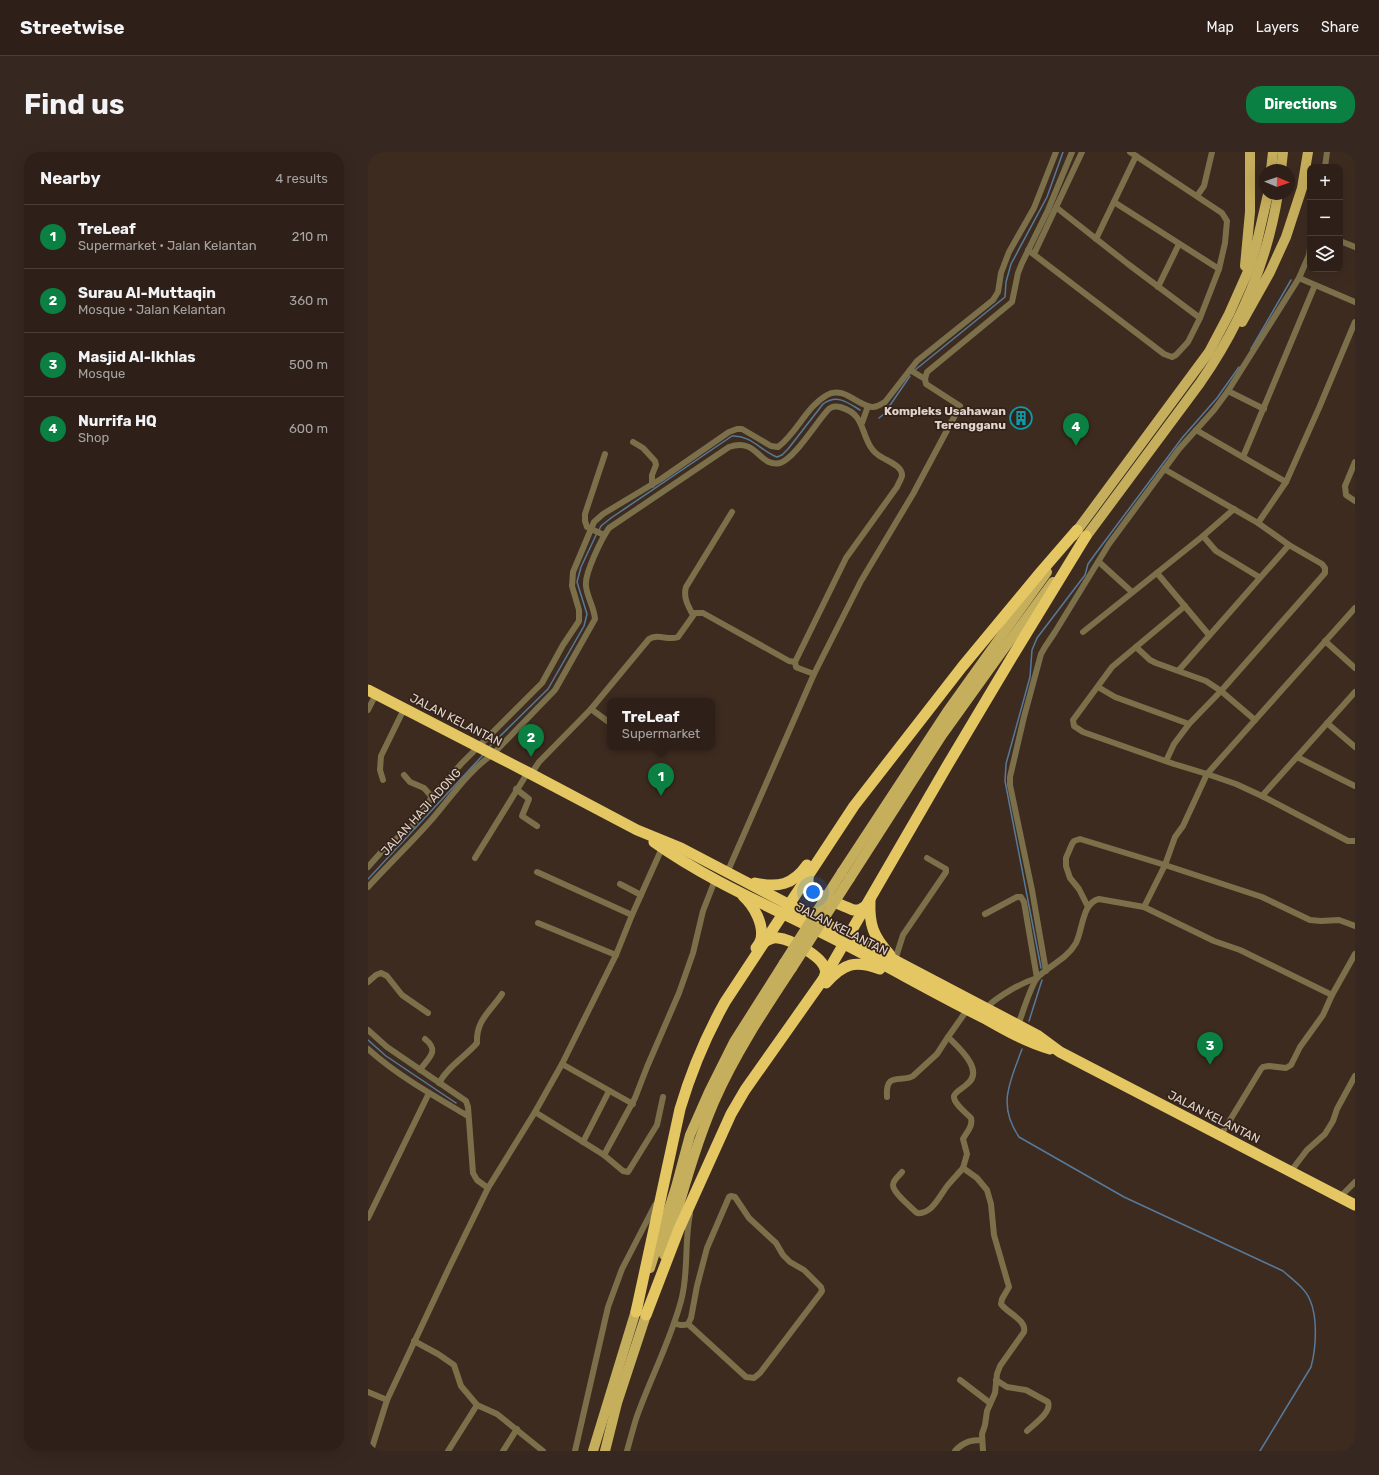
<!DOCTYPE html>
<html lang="en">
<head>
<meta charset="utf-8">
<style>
  :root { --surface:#2e2018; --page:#362821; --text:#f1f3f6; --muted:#a7a3a2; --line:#493e37; --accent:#0b8043 }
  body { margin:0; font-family:Rubik,sans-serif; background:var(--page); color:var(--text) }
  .controls { position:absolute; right:12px; top:12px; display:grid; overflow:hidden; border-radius:8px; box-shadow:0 4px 16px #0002 }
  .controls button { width:36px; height:36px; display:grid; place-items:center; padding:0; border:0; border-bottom:1px solid var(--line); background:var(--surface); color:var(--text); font:20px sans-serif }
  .compass { position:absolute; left:891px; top:12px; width:36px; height:36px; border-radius:50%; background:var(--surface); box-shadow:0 4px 16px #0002; rotate:92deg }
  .you { position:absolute; left:445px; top:740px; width:14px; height:14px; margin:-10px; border:3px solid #fff; border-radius:50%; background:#1a73e8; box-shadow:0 0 0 6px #1a73e833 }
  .badge { display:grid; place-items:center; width:26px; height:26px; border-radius:50%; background:var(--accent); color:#fff; font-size:13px; font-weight:700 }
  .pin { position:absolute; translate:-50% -33px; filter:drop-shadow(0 1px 2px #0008) }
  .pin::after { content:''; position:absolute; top:21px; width:14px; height:12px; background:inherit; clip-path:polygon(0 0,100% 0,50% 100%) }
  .popup { position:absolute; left:239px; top:546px; width:108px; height:52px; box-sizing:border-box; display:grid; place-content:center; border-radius:8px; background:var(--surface); filter:drop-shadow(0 1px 3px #0005); font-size:13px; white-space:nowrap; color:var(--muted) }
  .popup b { font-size:15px; color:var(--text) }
  .popup::after { content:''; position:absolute; left:50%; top:100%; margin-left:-8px; border:8px solid transparent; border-top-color:var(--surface) }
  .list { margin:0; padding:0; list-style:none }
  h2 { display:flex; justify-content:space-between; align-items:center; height:52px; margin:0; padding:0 16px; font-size:17px }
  h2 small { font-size:13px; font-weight:400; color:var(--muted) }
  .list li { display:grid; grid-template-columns:26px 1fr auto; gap:12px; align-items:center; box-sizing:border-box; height:64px; padding:0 16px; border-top:1px solid var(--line) }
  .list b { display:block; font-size:15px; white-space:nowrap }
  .list p { margin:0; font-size:13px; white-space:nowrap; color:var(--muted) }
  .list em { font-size:13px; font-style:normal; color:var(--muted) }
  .icon { flex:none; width:22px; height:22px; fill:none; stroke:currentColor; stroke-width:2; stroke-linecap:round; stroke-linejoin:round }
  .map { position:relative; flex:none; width:987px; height:1299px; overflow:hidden; border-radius:16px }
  header { display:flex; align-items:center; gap:24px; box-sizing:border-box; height:56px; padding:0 20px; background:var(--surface); border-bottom:1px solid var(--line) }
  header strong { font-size:19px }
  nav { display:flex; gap:22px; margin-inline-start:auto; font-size:14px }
  .intro { display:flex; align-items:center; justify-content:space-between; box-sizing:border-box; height:96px; padding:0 24px }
  h1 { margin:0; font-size:28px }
  .button { padding:10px 18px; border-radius:16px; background:var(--accent); color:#fff; font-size:14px; font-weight:700 }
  main { display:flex; gap:24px; padding:0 24px }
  aside { flex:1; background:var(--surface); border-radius:16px; box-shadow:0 4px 16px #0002 }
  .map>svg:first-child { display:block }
</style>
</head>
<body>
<header>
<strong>Streetwise</strong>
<nav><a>Map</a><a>Layers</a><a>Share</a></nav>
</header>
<div class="intro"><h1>Find us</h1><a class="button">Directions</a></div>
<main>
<aside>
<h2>Nearby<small>4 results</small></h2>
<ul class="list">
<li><span class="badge">1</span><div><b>TreLeaf</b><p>Supermarket · Jalan Kelantan</p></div><em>210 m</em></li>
<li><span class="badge">2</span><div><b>Surau Al-Muttaqin</b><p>Mosque · Jalan Kelantan</p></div><em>360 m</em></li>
<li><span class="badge">3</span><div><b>Masjid Al-Ikhlas</b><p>Mosque</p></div><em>500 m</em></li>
<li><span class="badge">4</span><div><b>Nurrifa HQ</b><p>Shop</p></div><em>600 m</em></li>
</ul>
</aside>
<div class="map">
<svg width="987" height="1299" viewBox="0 0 987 1299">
  <rect width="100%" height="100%" fill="#3d2b20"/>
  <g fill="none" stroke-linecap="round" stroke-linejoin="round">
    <g stroke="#577a9b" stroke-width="1.5">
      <path d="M883,197l40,-69"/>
      <path d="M547,218l90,-73 1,-15 5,-18 36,-67 16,-45"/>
      <path d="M511,266l5,-4 26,-38"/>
      <path d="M231,378l2,-4 10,-8 121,-82c19,-1 29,15 45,21l5,-2 6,-6 35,-45c14,-10 24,-2 37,6"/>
      <path d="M121,595l59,-58 36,-63 3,-12 -10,-32 4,-15 16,-34"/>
      <path d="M0,727l115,-124"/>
      <path d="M673,816l-36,-187 1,-17 24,-87 2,-27 5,-12 48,-63 3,-11 5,-7 89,-119 35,-40 22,-31"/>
      <path d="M661,869l13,-41"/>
      <path d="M0,888l18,16 70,47"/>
      <path d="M654,897c-12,33 -25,56 -3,88l105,60 159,74c9,8 22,17 27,29 8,18 6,49 1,67l-51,84"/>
    </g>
    <g stroke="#7b704a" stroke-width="6">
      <path d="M957,15l2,-15"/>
      <path d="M829,44l7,-10 8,-34"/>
      <path d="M746,50l105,67"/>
      <path d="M689,56l71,56 72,54"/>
      <path d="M728,87l40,-83"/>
      <path d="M972,89l15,6"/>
      <path d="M660,98l136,104 8,3 4,-2 12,-13 12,-24 19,-49 6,-26 2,-22 -5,-8 -92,-61"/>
      <path d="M666,102l48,-102"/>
      <path d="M931,126l56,24"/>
      <path d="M790,135l21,-43"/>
      <path d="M542,218l15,9"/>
      <path d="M860,239l36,18"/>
      <path d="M494,271l6,-17"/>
      <path d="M828,278l90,52"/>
      <path d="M265,290l10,6 12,13 1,4 -4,10v10"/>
      <path d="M875,305l72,-172"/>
      <path d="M987,310l-10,24 1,9 9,6"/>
      <path d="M796,317l94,54 31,22 33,19 3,4v5l-104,118 -32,33 -15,20 -8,17"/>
      <path d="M890,371l28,-41 33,-74 36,-86"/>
      <path d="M236,383l-17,-8 -2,-6v-7l20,-60"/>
      <path d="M835,384l13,15 43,26"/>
      <path d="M731,410l33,30"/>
      <path d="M789,421l52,62"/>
      <path d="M817,454l-73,61 -39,53 1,6 9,6 91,32 33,10 29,10 26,12 86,45h7"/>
      <path d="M325,463c-5,-9 -10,-18 -7,-28l46,-75"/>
      <path d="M715,480l120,-96 31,-27"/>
      <path d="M957,489l30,27"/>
      <path d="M768,495l14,13 6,3 50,18 15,10 34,29"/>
      <path d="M811,518l110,-125"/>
      <path d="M730,535l17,10 74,27"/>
      <path d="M223,557l19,14"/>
      <path d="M0,558l8,-16"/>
      <path d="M959,571l28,24"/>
      <path d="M929,605l58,29"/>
      <path d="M163,622l8,-12 52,-53 58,-70c9,-6 19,2 29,-2l17,-24h8l86,48 6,1"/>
      <path d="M36,623l6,7 14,6 8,9"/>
      <path d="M15,628l-3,-10 1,-14 23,-47"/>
      <path d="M148,637l13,10 -7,17 15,10"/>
      <path d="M894,644l93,-104"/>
      <path d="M107,706l53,-86"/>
      <path d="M0,715l16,-18 29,-24 19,-28 30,-34 80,-80 21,-38 16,-24v-11l-7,-24 1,-14 21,-50 9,-8 58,-35 68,-47 8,-3h5l29,17 7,1c19,-14 28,-40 49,-52 16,-10 32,12 46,12 5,0 8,-3 12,-5l32,-41 76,-61 5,-8 3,-19 8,-21 25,-44 22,-56"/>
      <path d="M169,720l95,43"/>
      <path d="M359,721l87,-199 47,-93 52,-87 47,-88 -34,-22 -1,-5 2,-7 85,-70 6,-29 4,-10 26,-53 24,-58"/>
      <path d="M252,732l21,11"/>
      <path d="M0,735c21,-23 44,-45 65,-69 19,-22 35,-47 60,-64l62,-64 40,-71c-1,-12 -8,-22 -9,-33 -2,-12 16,-48 23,-58l120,-81c29,-10 30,21 51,16 14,-4 36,-40 47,-52 3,-4 8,-5 13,-4 24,7 20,22 30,39 3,5 9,10 13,12 7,4 20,9 19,18 -1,4 -4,8 -5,11l-51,71 -51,104 1,5 2,1 16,6"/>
      <path d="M720,755l-9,-18 -9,-11 -4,-12v-8l6,-14 2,-3 6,-2 85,26 97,32 48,23 11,1 18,-1 16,6"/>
      <path d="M776,755l21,-42 10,-28 8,-11 24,-52 148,-166"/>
      <path d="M617,762l32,-17h4l3,5 13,76c-16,5 -39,18 -51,30"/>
      <path d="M170,771l78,32"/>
      <path d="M527,808l8,-25 43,-63v-3l-19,-11"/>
      <path d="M678,819l-14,-81 -22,-105v-8l14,-60 17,-63 4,-7 10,-15 54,-88 70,-95 35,-39 14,-19 71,-113 10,-23 1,-7"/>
      <path d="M0,830l8,-7 5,-2 6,3 15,19 26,18"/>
      <path d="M599,858l-19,27c11,11 38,34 18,48 -3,3 -11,7 -12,11 -1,7 12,17 17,22 2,8 -4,14 -8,21l4,15 -4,14 14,10 10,12 4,14 3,31 15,52 -7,12 -1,5c6,9 26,16 23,28l-24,34 -3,8 -2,19 -8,18 -2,14 -3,9 1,17"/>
      <path d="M650,873c4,-10 13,-41 20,-48 13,-13 28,-17 38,-34 7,-14 6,-40 23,-44l45,8 70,34 26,9 92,45"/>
      <path d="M0,878l19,17 79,54 2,6 5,66 4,7 11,8"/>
      <path d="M0,897c30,27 66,47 100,67"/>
      <path d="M194,912l71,40"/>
      <path d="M52,918c9,-13 20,-19 5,-31"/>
      <path d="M71,931c9,-17 26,-26 38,-40 -1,-23 13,-31 25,-49"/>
      <path d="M519,945c-2,-26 14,-14 26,-21l24,-22 11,-17"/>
      <path d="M167,960l69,43 19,16 5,1 29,-47 6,-28"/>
      <path d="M853,983l40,-66 2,-2 6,-1 17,2 5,-3 9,-18 23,-32 9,-20 23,-41"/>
      <path d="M215,990l26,-51"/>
      <path d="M236,1003l31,-57 12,-31 32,-74 14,-40 10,-42 12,-31"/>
      <path d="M923,1019l16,-21 18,-16 8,-13 4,-12 18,-33"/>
      <path d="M534,1020c-3,4 -9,8 -9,13 0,8 18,22 24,28 15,2 23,-18 31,-28 5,-6 10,-11 15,-17"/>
      <path d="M972,1045l15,-15"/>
      <path d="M0,1066l61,-125"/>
      <path d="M306,1171c5,2 8,3 14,1l3,-6 6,-32 10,-38 22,-51 2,-1 4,1 14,21 27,25 7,12 7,7 14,8 17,17 1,4 -2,3 -60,79 -6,5 -8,-1 -58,-53"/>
      <path d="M46,1189l24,13 16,11 7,21 16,19 20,9 46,37"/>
      <path d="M592,1228l30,23"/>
      <path d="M628,1228l11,7 19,3 22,12c4,10 -14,22 -21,29"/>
      <path d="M0,1240l19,8"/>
      <path d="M3,1299l16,-51 62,-132 39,-80 47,-76 27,-48 54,-109 16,-40 30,-67"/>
      <path d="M80,1299l29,-46"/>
      <path d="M135,1299l14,-22"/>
      <path d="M207,1299l33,-144 14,-38 33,-64"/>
      <path d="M259,1299c3,-11 6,-22 9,-32 14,-40 34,-77 45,-118 8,-28 3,-58 9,-87"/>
      <path d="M587,1299c8,-9 16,-11 27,-11"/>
    </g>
    <g stroke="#c6af5c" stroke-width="10">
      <path d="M903,18l2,-18"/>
      <path d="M913,18l2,-18"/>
      <path d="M877,114l5,-54v-60"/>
      <path d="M874,170l28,-50 16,-35 16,-49 6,-36"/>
      <path d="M705,384l136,-184 20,-38 20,-45 7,-23 12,-52"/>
      <path d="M714,390l118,-159c39,-56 67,-121 78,-189"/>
      <path d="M474,720l105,-160 100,-140"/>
      <path d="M482,726l92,-143 61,-85 50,-68"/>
      <path d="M296,1103c16,-51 29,-104 50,-153 21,-48 49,-90 78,-134"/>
      <path d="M282,1116l26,-81 14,-52 19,-43 25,-50 50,-79"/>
      <path d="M225,1299l45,-147"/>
      <path d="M237,1299l12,-48 31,-94"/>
    </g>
    <g stroke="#e4c762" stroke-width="11">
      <path d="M0,538l163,84 106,56 44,18 63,33 293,154 23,17 295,153"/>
      <path d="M286,690c59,42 127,69 190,102 47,24 93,51 140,74 21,12 42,24 66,31"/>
      <path d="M441,721c-1,4 -2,8 0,12 6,11 33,20 44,25h6l7,-4"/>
      <path d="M387,731c23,5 38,2 52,-18"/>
      <path d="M375,744c11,10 21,28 18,43 -1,3 -3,7 -5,9"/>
      <path d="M502,748c-1,25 3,36 20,55"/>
      <path d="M398,789c4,-2 7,-4 12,-3 12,1 44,18 47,31 1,2 0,6 -1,9"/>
      <path d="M458,831c18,-20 29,-23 54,-14"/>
      <path d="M268,1160l44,-203c11,-37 26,-73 45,-107l129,-196 108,-139 77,-93 38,-44"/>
      <path d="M278,1163l33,-86 52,-115 14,-24 79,-112 123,-212 65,-109 74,-121"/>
    </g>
    <g stroke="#c6af5c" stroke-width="10">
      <path d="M416,811l58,-91"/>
      <path d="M424,816l58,-90"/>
    </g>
  </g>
  <defs>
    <g id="building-ring" transform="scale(1.15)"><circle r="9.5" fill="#332217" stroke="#0f9aa8" stroke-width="1.5"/><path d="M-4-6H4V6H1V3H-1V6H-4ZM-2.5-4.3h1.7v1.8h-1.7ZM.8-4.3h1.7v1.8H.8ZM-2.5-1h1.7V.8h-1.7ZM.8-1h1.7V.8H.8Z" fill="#0f9aa8"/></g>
  </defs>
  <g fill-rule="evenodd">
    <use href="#building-ring" x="653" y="266"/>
  </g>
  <g text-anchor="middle" stroke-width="3.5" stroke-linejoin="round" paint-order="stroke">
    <g font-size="12" font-weight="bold" fill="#e0d4cd" stroke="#332217" text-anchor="end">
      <text x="638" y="263">Kompleks Usahawan<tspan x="638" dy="14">Terengganu</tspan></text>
    </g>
    <g font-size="12" fill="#e0d4cd" stroke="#332217">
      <text transform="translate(88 568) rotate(27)" y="4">JALAN KELANTAN</text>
      <text transform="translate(53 660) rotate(-48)" y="4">JALAN HAJI ADONG</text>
      <text transform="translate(474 777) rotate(27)" y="4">JALAN KELANTAN</text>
      <text transform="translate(846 965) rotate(27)" y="4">JALAN KELANTAN</text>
    </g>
  </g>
</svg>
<div class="controls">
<button>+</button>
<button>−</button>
<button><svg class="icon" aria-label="layers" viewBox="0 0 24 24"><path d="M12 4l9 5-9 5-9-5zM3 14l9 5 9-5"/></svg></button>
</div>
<svg class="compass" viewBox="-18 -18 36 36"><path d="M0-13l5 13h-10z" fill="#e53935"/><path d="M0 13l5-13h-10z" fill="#a7a3a2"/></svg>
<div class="you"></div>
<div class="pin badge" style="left:293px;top:644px">1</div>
<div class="popup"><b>TreLeaf</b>Supermarket</div>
<div class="pin badge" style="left:163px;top:605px">2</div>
<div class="pin badge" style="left:842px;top:913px">3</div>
<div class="pin badge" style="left:708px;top:294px">4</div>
</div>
</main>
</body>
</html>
